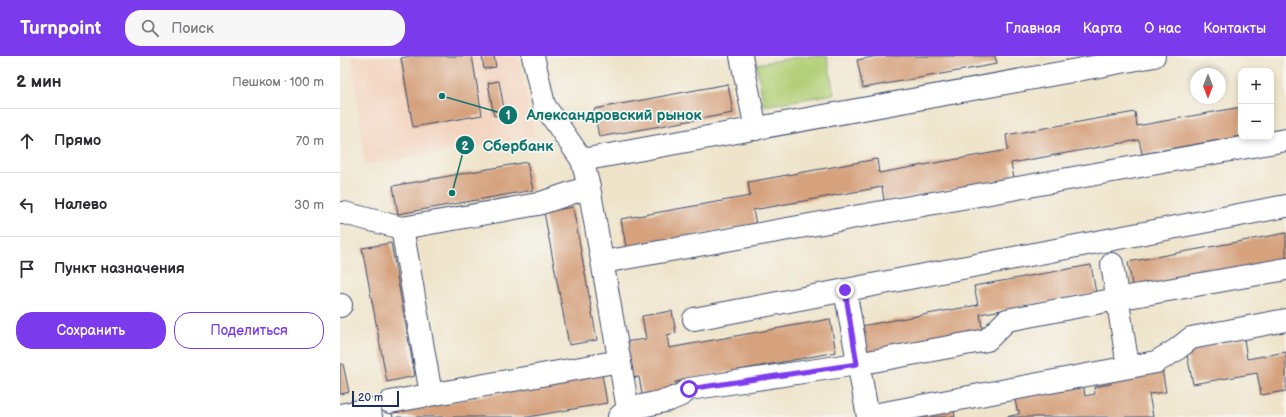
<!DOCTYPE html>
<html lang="ru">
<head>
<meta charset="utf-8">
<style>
  :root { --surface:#fff; --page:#f7f7f7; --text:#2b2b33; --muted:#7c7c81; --line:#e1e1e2; --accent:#7c3aed }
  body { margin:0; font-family:"Balsamiq Sans",sans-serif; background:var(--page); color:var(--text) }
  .controls { position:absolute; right:12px; top:12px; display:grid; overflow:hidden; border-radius:8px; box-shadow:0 2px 6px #0003 }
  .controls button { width:36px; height:36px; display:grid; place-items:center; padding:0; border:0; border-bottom:1px solid var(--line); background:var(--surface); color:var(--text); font:20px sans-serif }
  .compass { position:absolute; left:850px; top:12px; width:36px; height:36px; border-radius:50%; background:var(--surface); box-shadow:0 2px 6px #0003; rotate:180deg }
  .scale { position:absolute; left:12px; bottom:10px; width:47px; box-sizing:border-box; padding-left:4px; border:2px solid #1b2f5e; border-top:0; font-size:11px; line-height:14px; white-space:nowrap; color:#1b2f5e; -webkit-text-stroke:3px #f6f6f2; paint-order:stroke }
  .stop { position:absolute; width:12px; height:12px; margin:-9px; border:3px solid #7c3aed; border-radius:50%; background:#fff }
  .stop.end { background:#7c3aed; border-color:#fff; box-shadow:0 1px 4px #0008 }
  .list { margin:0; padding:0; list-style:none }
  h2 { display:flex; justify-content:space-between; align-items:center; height:52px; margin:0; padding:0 16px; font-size:17px }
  h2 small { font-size:13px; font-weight:400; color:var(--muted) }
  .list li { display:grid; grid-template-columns:26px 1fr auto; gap:12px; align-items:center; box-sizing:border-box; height:64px; padding:0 16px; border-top:1px solid var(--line) }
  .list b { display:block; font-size:15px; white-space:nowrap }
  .list em { font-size:13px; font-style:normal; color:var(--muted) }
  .actions { display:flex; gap:8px; padding:12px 16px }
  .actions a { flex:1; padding:9px 0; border:1px solid var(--accent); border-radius:16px; text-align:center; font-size:14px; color:var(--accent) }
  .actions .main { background:var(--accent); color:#fff }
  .icon { flex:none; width:22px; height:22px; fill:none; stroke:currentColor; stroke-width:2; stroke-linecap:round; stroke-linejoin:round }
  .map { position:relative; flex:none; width:946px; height:361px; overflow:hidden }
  header { display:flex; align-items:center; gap:24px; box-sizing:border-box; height:56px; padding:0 20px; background:var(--accent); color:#fff }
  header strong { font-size:19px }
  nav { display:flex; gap:22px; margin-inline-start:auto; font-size:14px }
  .search { width:280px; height:36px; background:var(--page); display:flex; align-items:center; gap:10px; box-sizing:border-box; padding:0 14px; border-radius:16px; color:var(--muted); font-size:15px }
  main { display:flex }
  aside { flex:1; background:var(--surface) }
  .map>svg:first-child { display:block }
</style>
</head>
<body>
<header>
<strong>Turnpoint</strong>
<div class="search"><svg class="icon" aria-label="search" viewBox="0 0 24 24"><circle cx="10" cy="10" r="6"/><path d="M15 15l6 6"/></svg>Поиск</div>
<nav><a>Главная</a><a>Карта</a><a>О нас</a><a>Контакты</a></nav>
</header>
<main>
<aside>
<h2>2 мин<small>Пешком · 100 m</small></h2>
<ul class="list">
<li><svg class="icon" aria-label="ahead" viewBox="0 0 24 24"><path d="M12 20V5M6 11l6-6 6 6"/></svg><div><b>Прямо</b></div><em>70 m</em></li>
<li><svg class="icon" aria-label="left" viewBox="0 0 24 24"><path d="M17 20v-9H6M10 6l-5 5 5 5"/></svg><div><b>Налево</b></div><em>30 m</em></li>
<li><svg class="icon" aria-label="arrive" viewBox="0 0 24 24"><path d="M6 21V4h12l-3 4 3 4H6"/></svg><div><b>Пункт назначения</b></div></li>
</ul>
<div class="actions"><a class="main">Сохранить</a><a>Поделиться</a></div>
</aside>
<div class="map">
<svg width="946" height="361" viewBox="0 0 946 361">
  <rect width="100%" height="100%" fill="#f6f6f2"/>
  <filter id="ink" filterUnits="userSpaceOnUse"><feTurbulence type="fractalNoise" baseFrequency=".025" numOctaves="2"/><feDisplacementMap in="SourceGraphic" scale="8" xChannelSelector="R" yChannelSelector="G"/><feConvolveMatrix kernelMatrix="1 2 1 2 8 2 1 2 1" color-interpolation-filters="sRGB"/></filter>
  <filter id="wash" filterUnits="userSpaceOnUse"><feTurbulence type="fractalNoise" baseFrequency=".012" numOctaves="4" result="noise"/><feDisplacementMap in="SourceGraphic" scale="16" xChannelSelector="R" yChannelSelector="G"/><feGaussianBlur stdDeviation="0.9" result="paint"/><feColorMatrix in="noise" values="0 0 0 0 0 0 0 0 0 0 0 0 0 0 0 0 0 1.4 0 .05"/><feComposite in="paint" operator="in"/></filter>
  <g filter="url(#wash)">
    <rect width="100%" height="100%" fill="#efe4ca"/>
    <path fill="#f3d4bf" d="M12,0h166l17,80 -170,29z"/>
    <path fill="#b1ce75" stroke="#667e6a" d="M464,0h23l7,38 -70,12 -8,-42z"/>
    <g id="blocks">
      <g fill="#d6a27e">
        <path d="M70,0h62l10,59 -69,12 -12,-69z"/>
        <path d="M142,0h12l2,11 -12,2z"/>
        <path d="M538,0h117l2,8 -134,24 -6,-28z"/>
        <path d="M159,25l6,33 -11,2 -6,-33z"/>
        <path d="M388,28l5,29 -134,24 -5,-28z"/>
        <path d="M901,51v29l-99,18 -3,-14 -128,23 3,15 -130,23 -2,-14 -129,23 3,14 -130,23 -5,-28 129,-23 -2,-14 129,-23 2,14 129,-23 -2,-15 129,-23 2,14z"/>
        <path d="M187,106l6,28 -135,24 -5,-28z"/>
        <path d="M233,151l24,133 -28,5 -25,-133z"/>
        <path d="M946,177v29l-153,28 -5,-28z"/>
        <path d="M51,187l24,133 -28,6 -25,-134z"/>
        <path d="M751,209l5,28 -116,21 3,20 -117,21 -5,-29 117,-21 -4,-19z"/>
        <path d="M332,255l4,22 -9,2 2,13 161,-29 6,33 -161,30 2,10 -34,7 -4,-22 -8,1 -7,-36 22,-3 -4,-23z"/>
        <path d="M904,283l3,20 39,-7v39l-25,4 -4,-22 -64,11 -7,-34z"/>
        <path d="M0,308h3l6,28 -9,2z"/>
        <path d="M822,313l4,23 -17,2 4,23h-147l13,-3v-4h-2l-3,-16 69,-12 2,14 10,-2 -1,-7 17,-3 -2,-6z"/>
        <path d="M262,318l5,29 -79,14h-135l-1,-4z"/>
        <path d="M613,348l2,13h-67z"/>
      </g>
    </g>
  </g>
  <g filter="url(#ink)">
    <use href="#blocks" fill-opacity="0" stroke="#3b4a6e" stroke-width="1"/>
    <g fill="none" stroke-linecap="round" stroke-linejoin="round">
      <g stroke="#3b4a6e" stroke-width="24">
        <g id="minor">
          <path d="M193,0l11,49 38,55 7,27 39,222"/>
          <path d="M401,0l15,73"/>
          <path d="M242,104l572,-104"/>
          <path d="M0,157h4l58,15 136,-24 51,-17"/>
          <path d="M62,172l29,166"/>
          <path d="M263,206l683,-122"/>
          <path d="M772,208l16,103"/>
          <path d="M505,234l23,127"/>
          <path d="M0,250l1,-1"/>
          <path d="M354,263l592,-113"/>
          <path d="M50,346l230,-41"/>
          <path d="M0,359l30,-6 1,8"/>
          <path d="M528,360l288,-54 20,-12 15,-12 95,-18"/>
          <path d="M279,361l9,-8 41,-9 12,-5 8,-6 168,-25 130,-24 20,-20 110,-21 169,-30"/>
        </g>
      </g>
      <use href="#minor" stroke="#fff" stroke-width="22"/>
    </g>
  </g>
  <g fill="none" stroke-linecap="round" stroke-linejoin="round" filter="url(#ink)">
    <path stroke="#7c3aed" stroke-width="5" d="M349,333l168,-25 -12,-74"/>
  </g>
  <path fill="none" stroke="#0f766e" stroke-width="1.5" d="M102 40L168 59M112 137L125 89"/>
  <g fill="#0f766e" stroke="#f6f6f2" stroke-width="1.5">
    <circle cx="102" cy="40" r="4"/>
    <circle cx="112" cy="137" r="4"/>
    <circle cx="168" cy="59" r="10"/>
    <circle cx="125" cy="89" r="10"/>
  </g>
  <g font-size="12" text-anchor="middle" font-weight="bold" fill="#fff">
    <text x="168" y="63">1</text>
    <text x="125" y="94">2</text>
  </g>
  <g font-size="15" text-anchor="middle" font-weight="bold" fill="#0f766e" stroke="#f6f6f2" stroke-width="3.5" stroke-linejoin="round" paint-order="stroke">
    <text x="274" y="64">Александровский рынок</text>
    <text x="178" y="95">Сбербанк</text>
  </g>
</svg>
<div class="controls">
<button>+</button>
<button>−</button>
</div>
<svg class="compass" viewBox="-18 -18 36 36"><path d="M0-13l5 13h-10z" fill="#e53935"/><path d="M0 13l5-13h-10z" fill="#7c7c81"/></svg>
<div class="scale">20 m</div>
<div class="stop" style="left:349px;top:333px"></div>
<div class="stop end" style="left:505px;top:234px"></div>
</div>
</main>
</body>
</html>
